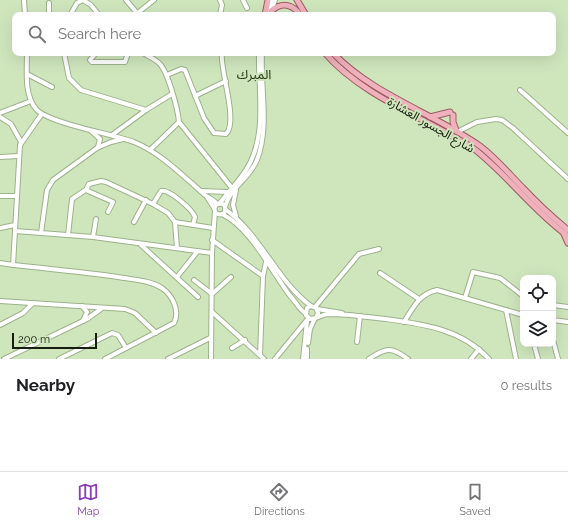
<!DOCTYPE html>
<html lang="en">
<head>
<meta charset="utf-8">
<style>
  :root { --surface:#fff; --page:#f2f2f2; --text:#202124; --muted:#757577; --line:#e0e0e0; --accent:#8840b2 }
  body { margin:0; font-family:Raleway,"Noto Sans Arabic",sans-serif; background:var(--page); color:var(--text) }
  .controls { position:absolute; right:12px; bottom:12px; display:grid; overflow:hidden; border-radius:8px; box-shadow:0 4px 16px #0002 }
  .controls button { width:36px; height:36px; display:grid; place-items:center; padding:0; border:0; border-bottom:1px solid var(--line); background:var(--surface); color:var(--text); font:20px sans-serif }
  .scale { position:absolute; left:12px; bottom:10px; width:85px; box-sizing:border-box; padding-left:4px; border:2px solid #161e0f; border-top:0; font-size:11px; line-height:14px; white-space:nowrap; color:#161e0f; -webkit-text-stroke:3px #cfe6bd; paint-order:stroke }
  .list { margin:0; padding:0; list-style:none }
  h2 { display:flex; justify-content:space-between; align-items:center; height:52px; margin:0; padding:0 16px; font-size:17px }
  h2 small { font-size:13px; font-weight:400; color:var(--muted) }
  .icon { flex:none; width:22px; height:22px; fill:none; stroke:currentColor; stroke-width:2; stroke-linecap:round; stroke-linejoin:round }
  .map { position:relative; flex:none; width:568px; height:359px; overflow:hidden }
  .search { position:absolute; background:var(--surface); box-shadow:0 4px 16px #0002; left:12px; right:12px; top:12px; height:44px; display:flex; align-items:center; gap:10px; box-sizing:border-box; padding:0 14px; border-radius:8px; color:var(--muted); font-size:15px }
  .sheet { height:112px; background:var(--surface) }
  nav { display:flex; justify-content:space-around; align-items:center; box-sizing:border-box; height:56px; border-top:1px solid var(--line); background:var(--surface); font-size:11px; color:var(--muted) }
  nav a { display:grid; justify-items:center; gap:2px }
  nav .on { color:var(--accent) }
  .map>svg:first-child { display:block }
</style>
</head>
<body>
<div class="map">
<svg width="568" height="359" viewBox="0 0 568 359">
  <rect width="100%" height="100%" fill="#cfe6bd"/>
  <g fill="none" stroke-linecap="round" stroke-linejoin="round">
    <g stroke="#9db28b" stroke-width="6">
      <g id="minor">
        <path d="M24,0l1,15"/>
        <path d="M126,0l11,13"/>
        <path d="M243,0l4,8"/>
        <path d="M49,3v12"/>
        <path d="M70,15l7,-12 6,-3 8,5 8,10"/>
        <path d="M135,15l19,-15"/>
        <path d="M220,15l2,-10 -2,-5"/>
        <path d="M267,15l5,-15"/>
        <path d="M270,15l5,-15"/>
        <path d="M27,53c0,18 -3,42 9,56 12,14 77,25 98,33 27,11 49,34 71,53 4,3 9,5 12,9"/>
        <path d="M64,53l5,25 12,12 65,20"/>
        <path d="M96,53l-6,7 2,2h33l3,-9"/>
        <path d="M143,53c5,3 12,6 16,10 9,8 19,47 20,59l-29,28"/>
        <path d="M27,74l25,13"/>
        <path d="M167,75l14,-6 4,1 19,48 10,15 12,1c13,-12 -7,-67 -4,-81"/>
        <path d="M520,90l48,43"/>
        <path d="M195,96l31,-15"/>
        <path d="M0,113l31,-12"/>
        <path d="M0,117l11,7 10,18"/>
        <path d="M179,122l53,66"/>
        <path d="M91,131l9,8 -2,8"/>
        <path d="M457,132l20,-10 19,-3 6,1 11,8 55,51"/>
        <path d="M112,135l34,-25 26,-16"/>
        <path d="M0,157l19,-1"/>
        <path d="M236,190l-3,15 3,11"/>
        <path d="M201,191l27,1"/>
        <path d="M0,196h17"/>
        <path d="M207,197l7,11"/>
        <circle cx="220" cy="209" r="5.5"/>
        <path d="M153,204l8,-13c8,-2 31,18 34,26l-2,8"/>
        <path d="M219,204c9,-11 19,-22 27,-34 22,-34 12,-79 13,-117"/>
        <path d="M225,207c4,-18 25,-29 32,-47 13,-34 3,-72 5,-107"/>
        <path d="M225,209c36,26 51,71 86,97"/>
        <path d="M108,212l5,-10 -25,-11 -1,-3 2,-4 12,-3 5,1 47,22 15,9 7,9 38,6"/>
        <path d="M222,214c29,14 49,57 69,83 5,5 8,12 14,16"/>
        <path d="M134,222l12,-22"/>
        <path d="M175,222l2,26"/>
        <path d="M0,228l15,-3"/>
        <path d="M15,231l78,6 119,16"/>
        <path d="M41,233l6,-43 6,-10 44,-32 14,-6 12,-3"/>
        <path d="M68,235l4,-36 15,-10"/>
        <path d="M93,237l3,-18"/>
        <path d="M212,240l51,36"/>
        <path d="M141,245l57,52"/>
        <path d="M0,263c41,6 83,8 124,15 13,2 27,3 38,10 11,8 18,23 12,35l-69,36"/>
        <path d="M13,265l7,-120 21,-30"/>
        <path d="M380,273l39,26"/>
        <path d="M177,277l20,-25"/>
        <path d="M194,280l18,14 19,-17"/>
        <path d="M465,298l8,-26 27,6 23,18"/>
        <path d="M0,301l125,8 10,4 21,20"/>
        <path d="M553,305l15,2"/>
        <path d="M82,306l5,6 -4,9"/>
        <path d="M315,307l44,-53 20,-5"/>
        <path d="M317,309l25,4"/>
        <path d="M506,310l10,49"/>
        <path d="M212,312l52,47"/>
        <path d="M317,316l1,-3 -2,-5 -5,-2 -4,2 -1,7 4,4c6,0 11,-4 18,-5 19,0 39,3 58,5 37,5 76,10 103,40"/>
        <path d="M553,320l15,2"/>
        <path d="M404,322c9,-14 15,-28 33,-32l86,25"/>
        <path d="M0,325l23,-12 10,-10"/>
        <path d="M553,340l5,19"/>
        <path d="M357,342l3,-26"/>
        <path d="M308,343l2,-14 5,-11"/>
        <path d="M534,344l4,15"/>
        <path d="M232,348l13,-8"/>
        <path d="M260,355l3,-79 3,-14"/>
        <path d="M4,359l83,-40 14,-10"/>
        <path d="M59,359l53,-26 6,2 8,13"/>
        <path d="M168,359l42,-21"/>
        <path d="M211,359l1,-106 3,-42"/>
        <path d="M275,359l32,-39"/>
        <path d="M303,359l4,-38"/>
        <path d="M307,359v-10"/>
        <path d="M369,359c17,-12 23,-12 39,0"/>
        <path d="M471,359l8,-10"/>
      </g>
    </g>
    <g stroke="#9c5c62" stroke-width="7">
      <g id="major">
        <path d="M297,0l9,15"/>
        <path d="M271,11c10,-8 18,-8 27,1"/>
        <path d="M265,15l3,-15"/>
        <path d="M325,53c37,43 100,65 148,95 34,26 60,63 95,88"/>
        <path d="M333,53c40,42 100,60 147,93 16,12 29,28 43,42 14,15 29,29 45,42"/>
        <path d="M453,115v7l3,8"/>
        <path d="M430,117l20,-5"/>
        <path d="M564,234l4,9"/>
      </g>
    </g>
    <use href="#minor" stroke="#fff" stroke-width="4"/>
    <use href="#major" stroke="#efb1bb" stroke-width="5"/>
  </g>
  <g text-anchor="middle" stroke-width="4" stroke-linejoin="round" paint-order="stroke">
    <g font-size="12" fill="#161e0f" stroke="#cfe6bd">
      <text transform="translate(431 125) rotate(30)" y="4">شارع الجسور العشارة</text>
    </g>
    <g font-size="13" fill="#273816" stroke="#cfe6bd">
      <text x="254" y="79">المبرك</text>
    </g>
  </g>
</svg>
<div class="controls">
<button><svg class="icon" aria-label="locate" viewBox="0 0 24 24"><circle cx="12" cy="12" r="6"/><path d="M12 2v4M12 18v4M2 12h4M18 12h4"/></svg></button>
<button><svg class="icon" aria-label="layers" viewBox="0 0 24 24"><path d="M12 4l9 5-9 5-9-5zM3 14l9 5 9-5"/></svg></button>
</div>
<div class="scale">200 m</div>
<div class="search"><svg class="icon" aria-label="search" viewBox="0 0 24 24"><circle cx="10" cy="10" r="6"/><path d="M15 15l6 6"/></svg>Search here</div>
</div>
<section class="sheet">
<h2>Nearby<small>0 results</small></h2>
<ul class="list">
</ul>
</section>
<nav>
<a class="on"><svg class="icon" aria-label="map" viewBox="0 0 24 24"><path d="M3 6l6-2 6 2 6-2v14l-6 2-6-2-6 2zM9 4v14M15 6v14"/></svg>Map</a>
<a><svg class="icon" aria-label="directions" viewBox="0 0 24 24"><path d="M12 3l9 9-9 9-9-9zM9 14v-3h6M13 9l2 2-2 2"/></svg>Directions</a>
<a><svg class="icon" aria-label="saved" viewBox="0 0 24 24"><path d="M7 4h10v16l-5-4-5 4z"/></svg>Saved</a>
</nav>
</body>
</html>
